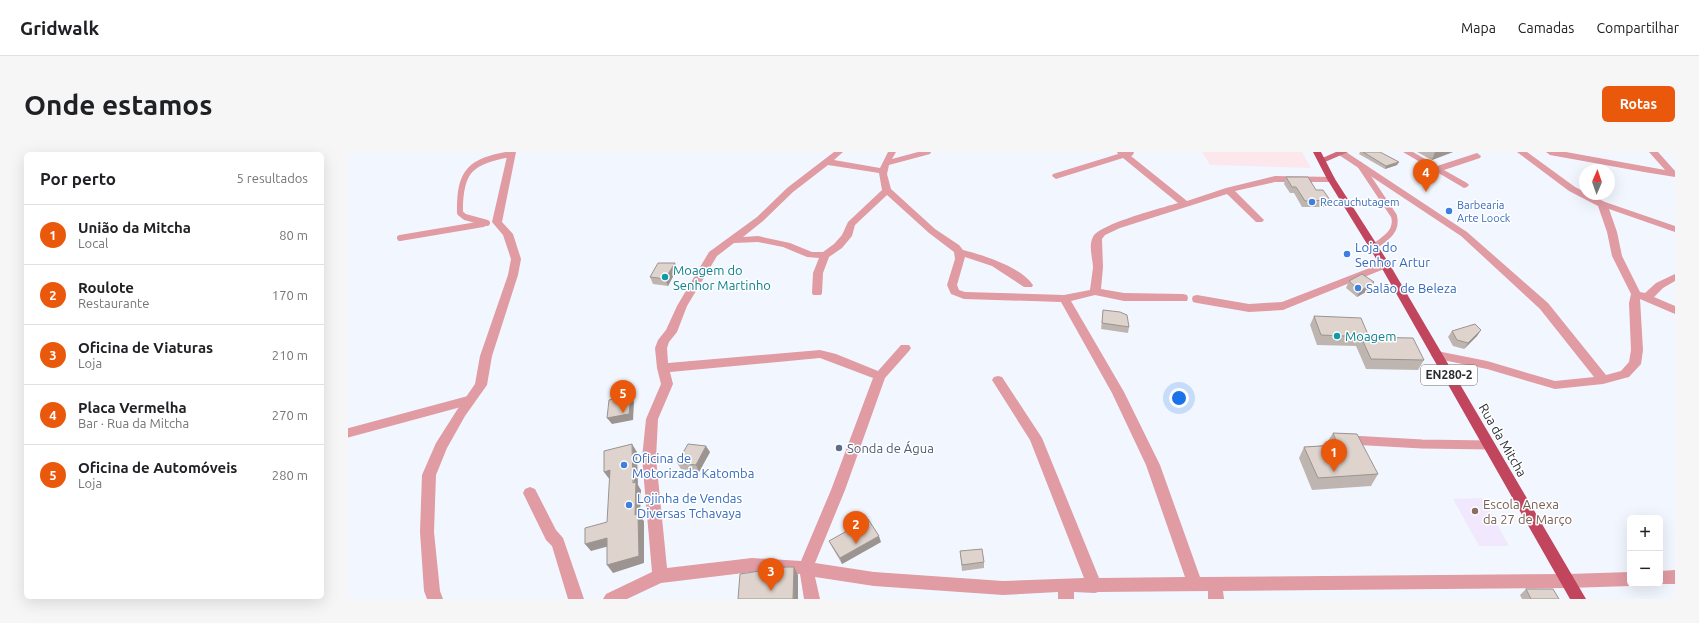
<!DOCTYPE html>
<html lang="pt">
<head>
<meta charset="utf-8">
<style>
  :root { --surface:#fff; --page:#f6f6f6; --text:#202124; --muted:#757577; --line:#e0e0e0; --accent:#ea580c }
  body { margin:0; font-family:Ubuntu,sans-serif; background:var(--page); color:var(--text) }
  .controls { position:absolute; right:12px; bottom:12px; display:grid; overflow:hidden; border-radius:6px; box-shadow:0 4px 16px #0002 }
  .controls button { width:36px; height:36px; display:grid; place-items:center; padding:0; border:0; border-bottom:1px solid var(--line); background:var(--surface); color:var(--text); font:20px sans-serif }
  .compass { position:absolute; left:1231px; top:12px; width:36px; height:36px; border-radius:50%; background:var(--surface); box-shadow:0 4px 16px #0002; rotate:2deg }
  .you { position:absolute; left:831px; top:246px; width:14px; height:14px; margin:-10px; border:3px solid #fff; border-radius:50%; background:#1a73e8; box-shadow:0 0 0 6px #1a73e833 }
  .badge { display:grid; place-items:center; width:26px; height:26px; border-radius:50%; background:var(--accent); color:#fff; font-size:13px; font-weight:700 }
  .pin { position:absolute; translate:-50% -33px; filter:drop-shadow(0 1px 2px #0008) }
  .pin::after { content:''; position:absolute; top:21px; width:14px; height:12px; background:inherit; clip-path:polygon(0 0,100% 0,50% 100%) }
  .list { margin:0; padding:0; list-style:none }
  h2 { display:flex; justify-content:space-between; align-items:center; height:52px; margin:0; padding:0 16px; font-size:17px }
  h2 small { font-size:13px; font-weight:400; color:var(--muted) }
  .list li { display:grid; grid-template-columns:26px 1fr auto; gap:12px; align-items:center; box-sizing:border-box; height:60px; padding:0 16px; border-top:1px solid var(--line) }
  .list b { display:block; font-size:15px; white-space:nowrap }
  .list p { margin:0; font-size:13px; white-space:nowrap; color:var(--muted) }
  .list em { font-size:13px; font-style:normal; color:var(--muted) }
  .map { position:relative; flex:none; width:1327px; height:447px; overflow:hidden; border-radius:6px }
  header { display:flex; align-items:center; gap:24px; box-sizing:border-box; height:56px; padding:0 20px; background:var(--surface); border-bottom:1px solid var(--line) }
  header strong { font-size:19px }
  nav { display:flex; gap:22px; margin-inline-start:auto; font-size:14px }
  .intro { display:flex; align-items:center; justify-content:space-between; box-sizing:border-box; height:96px; padding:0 24px }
  h1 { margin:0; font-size:28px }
  .button { padding:10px 18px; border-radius:6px; background:var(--accent); color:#fff; font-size:14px; font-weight:700 }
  main { display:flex; gap:24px; padding:0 24px }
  aside { flex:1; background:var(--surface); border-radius:6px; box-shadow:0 4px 16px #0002 }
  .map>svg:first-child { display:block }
</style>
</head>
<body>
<header>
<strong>Gridwalk</strong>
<nav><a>Mapa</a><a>Camadas</a><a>Compartilhar</a></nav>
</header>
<div class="intro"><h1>Onde estamos</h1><a class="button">Rotas</a></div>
<main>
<aside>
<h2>Por perto<small>5 resultados</small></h2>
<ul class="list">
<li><span class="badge">1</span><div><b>União da Mitcha</b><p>Local</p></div><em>80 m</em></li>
<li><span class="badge">2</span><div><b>Roulote</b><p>Restaurante</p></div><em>170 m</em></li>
<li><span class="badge">3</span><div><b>Oficina de Viaturas</b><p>Loja</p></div><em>210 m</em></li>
<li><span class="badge">4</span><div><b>Placa Vermelha</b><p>Bar · Rua da Mitcha</p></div><em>270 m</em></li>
<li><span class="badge">5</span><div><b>Oficina de Automóveis</b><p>Loja</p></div><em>280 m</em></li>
</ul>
</aside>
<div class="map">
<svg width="1327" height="447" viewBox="0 0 1327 447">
  <rect width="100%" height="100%" fill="#f2f7ff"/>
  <path fill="#fce7ec" d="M854,0h100l9,16 -101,-3z"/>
  <path fill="#f1e8fd" d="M1135,346l26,48h-30l-26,-47z"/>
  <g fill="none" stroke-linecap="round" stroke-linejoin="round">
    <g stroke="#e09ba3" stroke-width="6">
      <path d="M1012,13l34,51c4,15 -8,22 -19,30"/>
      <path d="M139,71l-22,-6 -5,-4c-1,-43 11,-52 51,-59"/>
      <path d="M52,86l83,-14"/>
    </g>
    <g stroke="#e09ba3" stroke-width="9">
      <path d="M0,281l122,-33"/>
      <path d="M1003,288l71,4 68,1"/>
    </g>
    <g fill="#e09ba3" fill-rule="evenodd">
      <path d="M160,0h8l-14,70 11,12 8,25 -3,16 -26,81 -5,29 -22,31 -18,32 -11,27 -2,57 6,59 3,8h-16l-3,-8 -4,-59 2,-57 14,-32 21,-33 18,-26 5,-28 28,-81 3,-16 -8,-24 -11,-13z"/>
      <path d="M486,0h9l-9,8 46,8 8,-16h8l-4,7 26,-7h13l-1,2 -41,11 -2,9 4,15 44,40 24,16 4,5c20,5 58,17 70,35l-1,2h-8l-32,-21 -27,-9 -8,28 2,5 6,2 99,3 26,-5c1,-8 2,-15 3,-22 0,-9 -5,-22 0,-31 6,-13 69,-29 85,-34l-55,-45 -64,20 -3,1 -4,-3 1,-2 65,-20 -1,-2h17l-1,3 -2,1 56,45 39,-13 49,-12 59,1 1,2 -4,3h-56l-40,9 29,29 -2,2h-6l-29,-28 -107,34 -15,7 -3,4 1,28 -2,22 23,4 59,1 4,1 1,3 -1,3h-63l-29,-6 -24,6 53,91 36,73 40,112 368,-3 62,-2v12h5l-5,2 -62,2 -345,3 1,8h-16v-8l-110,1 -3,1 -21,-1v7h-16v-7l-55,3 -129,-9 -59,-9 5,22h-16l-4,-25 -48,-2 -91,11 -34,16h-24l3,-5 46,-22 -10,-114 4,-39 15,-35 -4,-16 -2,-20 3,-8 8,-10 11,-24 32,-54 48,-35 30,-29zM480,13l51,8 3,17 -34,32 -6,13 -8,9 -11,8h-11l-22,-9 -32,-7 -15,1 20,-16 30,-29zM539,43l42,38 25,19 1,7 -8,26 4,9 13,5 97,3 51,91 34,72 39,112 -86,1 -57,-140 -40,-61 -4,-1 -4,1 -2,3 38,60 54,138 -81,3 -129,-9 -59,-9 30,-73 40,-112 24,-27 2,-3 -2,-3h-8l-23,26 -42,-17 -16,-4 -152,13 -1,-15 2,-6 8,-10 10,-26 30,-50 17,-13 24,-1 25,5 24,10 12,1 -6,15 -1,20 1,2h8l1,-2 1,-20 6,-16 13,-9 10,-12 3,-11zM472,206l53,20 -42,112 -30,71 -49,-3 -85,10 -11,-110 2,-39 15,-35 -3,-12z"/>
      <path d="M990,0h8l121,80 81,71 58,72 15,-4 8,-9 2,-12 -2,-47 2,-9 -19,-38 -5,-24 -9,-26 -29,-15 -52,-39h10l48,35 10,5v2h4l16,8 70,24v6l-66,-23 8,23 5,24 18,36 5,1 11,-10 19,-9v7l-12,7 -9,9 21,9v8l-35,-15 3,51 -2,14 -12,13 -4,1 -22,6 -48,5 -68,-20 -54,-11 -2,-3 2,-3 4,-1 50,10 68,20 39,-4 -54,-68 -79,-73 -122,-81z"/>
      <path d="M1055,0h10l24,14 40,-13 4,3 -1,2 -36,12 23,13 2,2 -2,2 -3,1z"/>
      <path d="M1198,0h20l99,18 -16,-18h9l17,19v6l-31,-5 -94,-17z"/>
      <path d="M1037,110l4,1 1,2 -1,2 -106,43 -34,2 -52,-9 -4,-1 -1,-3 1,-3 4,-1 52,9 33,-2z"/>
      <path d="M182,335l5,2 21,41 7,8 21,61h-16l-16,-53 -6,-6 -23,-47 2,-4z"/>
      <path d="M1327,418v14h-18h3v-13z"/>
    </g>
    <path fill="#cf6b7a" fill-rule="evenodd" d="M988,0h12l-23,10h-6l-1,-2z"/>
    <path fill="#c0455d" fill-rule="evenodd" d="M965,0h8l14,27 55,86 196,334h-16l-190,-334 -53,-86z"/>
  </g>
  <g fill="#bfb5b0">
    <path d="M1012,0h20l17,13 -12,4 -26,-15z"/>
    <path d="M1069,0h36l-21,8z"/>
    <path d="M938,25l30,13 14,10 -3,7h-25l-8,-14h-4l-6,-9z"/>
    <path d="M327,111l2,6 -9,17 -15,-2 -3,-7z"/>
    <path d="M1001,129l25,1 -3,7 -14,8 -11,-9z"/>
    <path d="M755,158l26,17 -1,6 -27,-4z"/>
    <path d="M966,164l55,21 55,23 -6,10 -52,-1 -10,-23 -39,-1 -7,-20z"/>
    <path d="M1133,178l-4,6 -13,13 -11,-3 -5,-9 4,-6z"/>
    <path d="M985,281l45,41 -7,12 -59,4 -13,-32 5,-11 23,-2 -1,-1z"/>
    <path d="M362,300l-11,20 -18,-3 -4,-6z"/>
    <path d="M481,389l52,1 -39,22 -10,-17z"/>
    <path d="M612,399l24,11v6l-22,3z"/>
    <path d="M1178,437l33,10h-37l-2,-4z"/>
  </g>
  <g fill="#9b9490">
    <path d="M1087,0h18l-21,8z"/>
    <path d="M1051,10l-2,3 -12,4 1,-3z"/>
    <path d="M327,111l2,6 -9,17 -3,-7z"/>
    <path d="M1026,130l-3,7 -14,8 3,-6z"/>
    <path d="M1133,178l-4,6 -13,13 4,-6z"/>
    <path d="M283,243l3,7 -1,18 -21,4 -5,-6z"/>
    <path d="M284,292l5,8 1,33 3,5 -1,27 4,4v42l-31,10 -6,-8 28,-50z"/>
    <path d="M358,294l4,6 -11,20 -3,-7z"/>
    <path d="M262,318v10l-6,-8z"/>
    <path d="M531,384l2,6 -39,22 -2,-6z"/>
    <path d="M259,386l6,7 -22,6 -6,-7z"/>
    <path d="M446,415l4,8v24h-5z"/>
  </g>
  <g fill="#ded3cd" stroke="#9b9490">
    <path d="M1015,0h17l19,10 -13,4z"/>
    <path d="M938,25h22l8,13h7l7,10 -25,1 -9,-14h-4z"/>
    <path d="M310,111h17l-10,16 -15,-2z"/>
    <path d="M1014,122l12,8 -14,9 -11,-10z"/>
    <path d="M755,158l17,2 7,3 2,12 -27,-4z"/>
    <path d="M966,164l47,2 8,19 -48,-2z"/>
    <path d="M1127,172l6,6 -13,13 -11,-3 -5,-9z"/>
    <path d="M1013,185l52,1 11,22 -53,-1z"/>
    <path d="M283,243l-2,19 -22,4 2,-18z"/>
    <path d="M985,281l24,1 21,40 -60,4 -14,-31 34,-2z"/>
    <path d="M284,292l1,39 3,-1 -1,33 3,-1 1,42 -32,9v-27l-22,6v-16l22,-6 3,-52 -6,2v-21z"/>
    <path d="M340,292l18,2 -10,19 -19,-2z"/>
    <path d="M520,367l11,17 -39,22 -11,-17z"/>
    <path d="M634,397l2,13 -22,3 -2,-14z"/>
    <path d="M438,415h8l-1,32h-55l2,-25z"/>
    <path d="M1178,437h27l6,10h-28z"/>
  </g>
  <g fill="#3f7fe0" stroke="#fff" stroke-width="1.5">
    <circle cx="964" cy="50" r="4"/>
    <circle cx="1101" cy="59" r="4"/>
    <circle cx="999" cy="102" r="4"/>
    <circle cx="1010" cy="136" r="4"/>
    <circle cx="276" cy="313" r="4"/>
    <circle cx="281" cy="353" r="4"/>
  </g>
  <g fill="#0f9aa8" stroke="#fff" stroke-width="1.5">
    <circle cx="317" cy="125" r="4"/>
    <circle cx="989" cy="184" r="4"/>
  </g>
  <circle fill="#5c6f8a" stroke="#fff" stroke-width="1.5" cx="491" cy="296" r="4"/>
  <circle fill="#8d6e63" stroke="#fff" stroke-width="1.5" cx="1127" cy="359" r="4"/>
  <g text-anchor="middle" stroke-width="3" stroke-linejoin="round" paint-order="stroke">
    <g font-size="11" fill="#366cbe" stroke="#fff" text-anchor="start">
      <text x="972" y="54">Recauchutagem</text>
      <text x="1109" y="57">Barbearia<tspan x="1109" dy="13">Arte Loock</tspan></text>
    </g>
    <rect fill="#fff" stroke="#6a6c6e" stroke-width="1" x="1073" y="213" width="56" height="20" rx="3"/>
    <g font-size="12" font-weight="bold" fill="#2a2d30">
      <text x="1101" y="227">EN280-2</text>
    </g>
    <g font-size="13" fill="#366cbe" stroke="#fff" text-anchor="start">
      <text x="1007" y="100">Loja do<tspan x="1007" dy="15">Senhor Artur</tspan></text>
      <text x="1018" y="141">Salão de Beleza</text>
      <text x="284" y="311">Oficina de<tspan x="284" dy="15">Motorizada Katomba</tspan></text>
      <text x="289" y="351">Lojinha de Vendas<tspan x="289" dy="15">Diversas Tchavaya</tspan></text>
    </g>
    <g font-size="13" fill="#0d838f" stroke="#fff" text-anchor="start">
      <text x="325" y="123">Moagem do<tspan x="325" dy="15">Senhor Martinho</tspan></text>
      <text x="997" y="189">Moagem</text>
    </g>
    <g font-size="13" fill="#2a2d30" stroke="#fff">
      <text transform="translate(1155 288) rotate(60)" y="5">Rua da Mitcha</text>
    </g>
    <g font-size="13" fill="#4e5e75" stroke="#fff" text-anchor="start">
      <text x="499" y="301">Sonda de Água</text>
    </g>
    <g font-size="13" fill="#785e54" stroke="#fff" text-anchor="start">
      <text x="1135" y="357">Escola Anexa<tspan x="1135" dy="15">da 27 de Março</tspan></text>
    </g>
  </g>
</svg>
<div class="controls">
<button>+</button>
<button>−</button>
</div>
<svg class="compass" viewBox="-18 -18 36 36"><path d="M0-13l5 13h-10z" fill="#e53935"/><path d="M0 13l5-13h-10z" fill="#757577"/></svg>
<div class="you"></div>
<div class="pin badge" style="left:986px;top:320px">1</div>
<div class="pin badge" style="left:508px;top:392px">2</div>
<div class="pin badge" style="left:423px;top:439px">3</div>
<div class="pin badge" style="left:1078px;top:40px">4</div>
<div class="pin badge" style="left:275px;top:261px">5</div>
</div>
</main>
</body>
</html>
